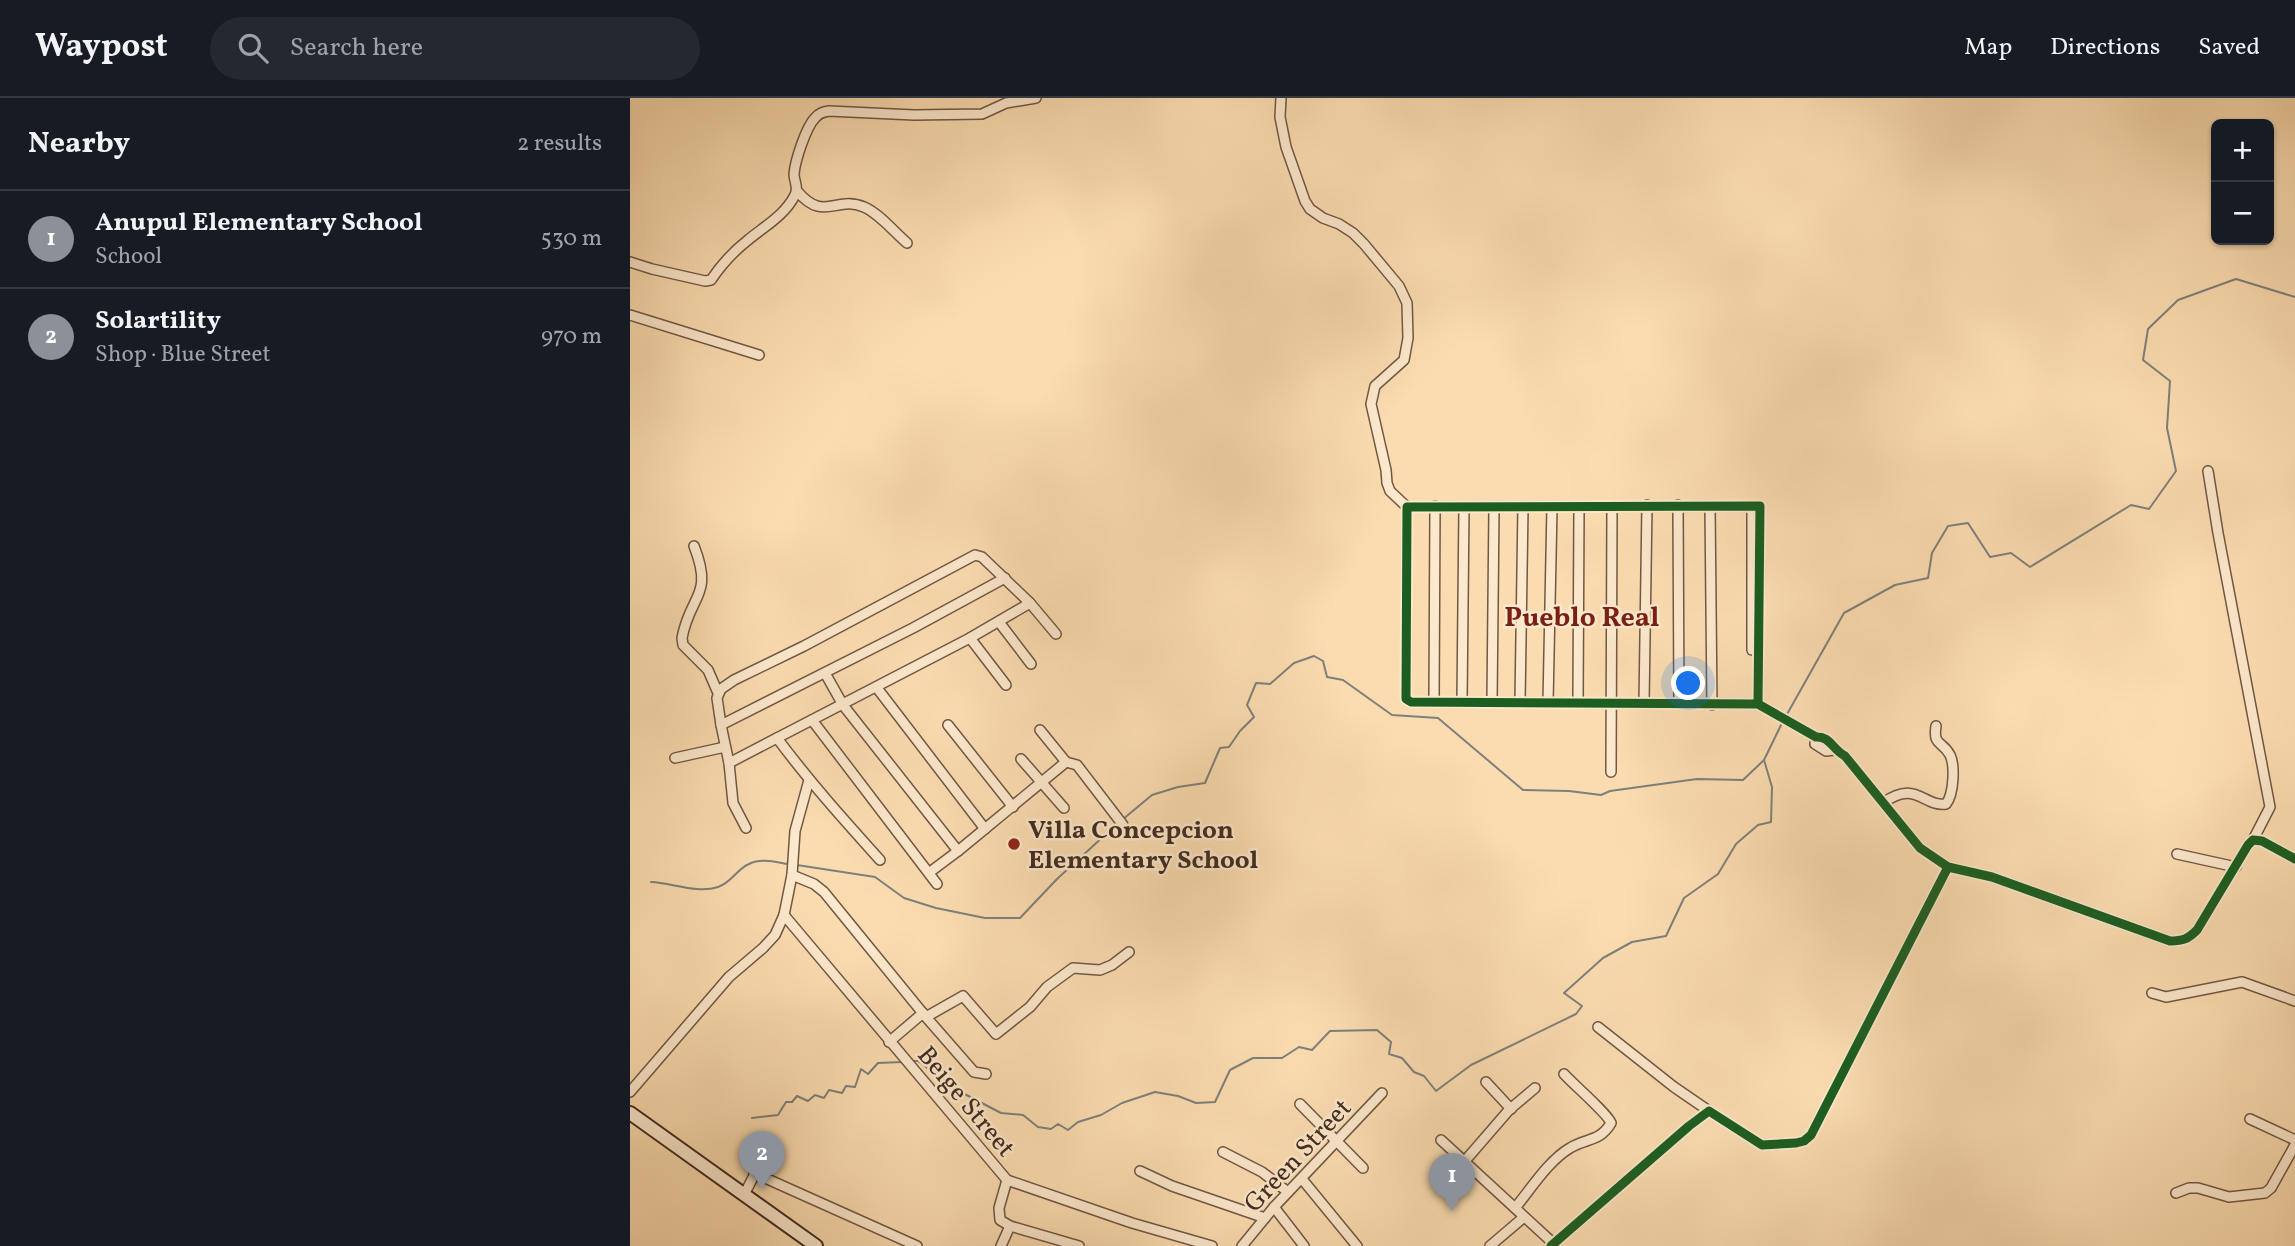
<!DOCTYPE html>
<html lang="en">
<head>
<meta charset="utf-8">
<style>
  :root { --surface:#171b24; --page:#242831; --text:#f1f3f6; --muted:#9ea1a6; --line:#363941; --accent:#8c9099 }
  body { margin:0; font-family:Vollkorn,serif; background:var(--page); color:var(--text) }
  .controls { position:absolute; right:21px; top:21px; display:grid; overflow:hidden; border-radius:10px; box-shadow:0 2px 5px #0004 }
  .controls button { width:63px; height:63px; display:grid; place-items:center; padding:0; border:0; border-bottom:2px solid var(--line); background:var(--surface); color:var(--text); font:35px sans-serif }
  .you { position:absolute; left:1059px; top:586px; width:24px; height:24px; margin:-18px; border:5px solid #fff; border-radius:50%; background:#1a73e8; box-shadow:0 0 0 10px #1a73e833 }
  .badge { display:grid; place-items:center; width:46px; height:46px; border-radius:50%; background:var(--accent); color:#fff; font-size:23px; font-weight:700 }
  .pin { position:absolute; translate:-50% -58px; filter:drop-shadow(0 2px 4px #0008) }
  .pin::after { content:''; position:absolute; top:37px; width:24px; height:21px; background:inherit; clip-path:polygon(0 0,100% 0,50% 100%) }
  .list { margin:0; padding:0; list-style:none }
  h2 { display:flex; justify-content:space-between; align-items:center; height:91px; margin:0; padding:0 28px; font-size:30px }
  h2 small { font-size:23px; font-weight:400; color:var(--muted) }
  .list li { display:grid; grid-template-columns:46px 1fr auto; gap:21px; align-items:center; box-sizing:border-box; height:98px; padding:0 28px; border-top:2px solid var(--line) }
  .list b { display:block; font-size:26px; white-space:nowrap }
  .list p { margin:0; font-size:23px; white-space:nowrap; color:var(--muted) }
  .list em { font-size:23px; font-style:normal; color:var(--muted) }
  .icon { flex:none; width:38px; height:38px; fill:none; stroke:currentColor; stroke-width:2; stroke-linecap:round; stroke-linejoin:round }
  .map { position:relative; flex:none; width:1665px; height:1148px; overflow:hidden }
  header { display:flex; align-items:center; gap:42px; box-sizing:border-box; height:98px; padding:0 35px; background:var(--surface); border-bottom:2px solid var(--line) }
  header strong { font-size:33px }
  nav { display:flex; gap:38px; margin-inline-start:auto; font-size:24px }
  .search { width:490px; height:63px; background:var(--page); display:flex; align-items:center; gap:18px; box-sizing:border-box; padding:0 24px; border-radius:38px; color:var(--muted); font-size:26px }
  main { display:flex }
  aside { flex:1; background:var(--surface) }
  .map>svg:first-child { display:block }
</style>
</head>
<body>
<header>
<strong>Waypost</strong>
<div class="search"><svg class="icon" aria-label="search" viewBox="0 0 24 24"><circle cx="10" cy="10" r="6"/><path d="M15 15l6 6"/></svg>Search here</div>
<nav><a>Map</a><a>Directions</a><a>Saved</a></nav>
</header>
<main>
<aside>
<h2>Nearby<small>2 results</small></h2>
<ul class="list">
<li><span class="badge">1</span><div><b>Anupul Elementary School</b><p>School</p></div><em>530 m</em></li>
<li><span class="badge">2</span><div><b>Solartility</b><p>Shop · Blue Street</p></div><em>970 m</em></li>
</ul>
</aside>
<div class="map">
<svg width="1665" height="1148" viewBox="0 0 1665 1148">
  <rect width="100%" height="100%" fill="#fbdcb0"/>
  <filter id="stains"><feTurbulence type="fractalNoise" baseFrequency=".00286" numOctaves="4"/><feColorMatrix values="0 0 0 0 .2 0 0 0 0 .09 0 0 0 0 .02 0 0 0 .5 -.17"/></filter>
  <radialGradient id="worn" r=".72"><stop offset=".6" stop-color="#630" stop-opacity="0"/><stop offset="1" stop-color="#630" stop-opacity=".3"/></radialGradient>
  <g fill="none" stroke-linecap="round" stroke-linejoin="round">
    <g stroke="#7e807c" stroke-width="2">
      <path d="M1156,618l58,-103 51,-28 33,-7 4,-25 16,-27 20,-3 22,34 21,-4 19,14 101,-62 18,4 27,-38 -9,-43 3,-47 -27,-21 5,-31 30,-29 58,-21 59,18"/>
      <path d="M492,722l30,-25 26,-8 27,-4 15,-35 9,-1 11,-16 14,-14 -7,-12 9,-22 14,1 24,-21 20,-7 9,5 4,16 16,3 49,35 46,3 85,72 46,1 32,4 9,-4 87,-12 46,1 21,-20"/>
      <path d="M167,767l78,12 29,21 32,10 49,10h35l37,-39 60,-55"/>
      <path d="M21,784c21,1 47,12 67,5 13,-4 19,-18 31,-23 12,-6 26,-2 39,0"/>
      <path d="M281,963h7l37,28 46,24 22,2 15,12 13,2 7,-5 10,6 10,-8 23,-7 21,-12 33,-11 23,4 18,7 19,-1 15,-32 23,-12h29l17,-11 13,3 18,-19 47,-1 14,12 -2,12 13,4 12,14 10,4 12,15 35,-26 105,-51 6,-8 -18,-13 39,-35 29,-16 34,-6 18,-38 34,-24 18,-30 22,-19 13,-3 1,-35 -8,-27 19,-39"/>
      <path d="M122,1020l26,-3 8,-13h6l5,-6 11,5 7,-6 9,3 5,-8 13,3 4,-7 9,1 6,-18 7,5 10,-11 24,-1"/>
    </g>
    <g stroke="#705845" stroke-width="12">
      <g id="street">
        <path d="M651,0l-1,19 6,30 19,54 5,8 13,9 16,6 14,9 11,11 35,42 8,17 1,35 -4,22 -29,26 -4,18 15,66 1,13 3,8 17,16"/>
        <path d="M167,93c27,32 39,4 67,16 16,7 30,25 43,36"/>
        <path d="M0,164l22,7 53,12 6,-1c10,-15 23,-29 37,-40 17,-14 37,-25 47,-45 4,-8 -1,-13 -1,-21 1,-13 12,-47 21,-56 4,-5 8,-6 14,-7l85,4 68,-1 24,-11 30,-5"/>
        <path d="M0,217l129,40"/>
        <path d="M1578,373l10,62 52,274 -17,33"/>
        <path d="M1048,407l1,199"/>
        <path d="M1080,408l2,199"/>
        <path d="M1122,408v144"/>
        <path d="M64,448c20,51 -4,48 -12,92l1,7 25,25 10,23"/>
        <path d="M369,524l32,42"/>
        <path d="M340,540l36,47"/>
        <path d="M195,575l18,32 115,146"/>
        <path d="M247,590l108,141"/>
        <path d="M832,603l2,-194"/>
        <path d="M862,603l2,-193"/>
        <path d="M804,604l1,-196"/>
        <path d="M890,604l3,-195"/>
        <path d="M918,605l4,-196"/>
        <path d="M948,605l1,-196"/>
        <path d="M1014,605l3,-198"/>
        <path d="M1128,606l2,-198 -353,1 -1,192 5,3 347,2 58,33c14,-1 16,12 29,19l75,92 28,19 44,10 178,64c13,0 18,-2 27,-11l51,-85 5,-5 9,1 33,18"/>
        <path d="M182,622l125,164"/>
        <path d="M91,627l-4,-27 4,-9 13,-9 70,-34 171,-91 7,2 48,46"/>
        <path d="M318,627l65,82"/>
        <path d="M410,632l26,32"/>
        <path d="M1186,639l-1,7 11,7 8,-1"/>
        <path d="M147,640l193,-100 60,-35 26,31"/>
        <path d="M45,660l50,-11"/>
        <path d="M391,661l43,49"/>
        <path d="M99,665l4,40 13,25"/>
        <path d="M981,674l1,-266"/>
        <path d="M1253,705c33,-24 40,4 63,1 8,-10 9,-39 4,-49 -8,-15 -17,-8 -14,-29"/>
        <path d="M1547,756l59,13"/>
        <path d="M250,762c-36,-40 -71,-79 -103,-122l-48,25 -8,-38 192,-97 92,-50"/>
        <path d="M300,774l28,-21 108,-89 11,3 46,60"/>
        <path d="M162,777l22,9 10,8 102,125 48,55 12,2"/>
        <path d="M154,817l223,265 125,43 80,23"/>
        <path d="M1522,895l14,4 76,-15 53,19"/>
        <path d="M296,919l37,-21 33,38 34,-27 17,-20 26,-19 27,2 12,-5 17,-13"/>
        <path d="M968,929l76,60 35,24"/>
        <path d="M259,944l34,-29"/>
        <path d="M856,984l25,27"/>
        <path d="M0,994l99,-115 34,-29 12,-13 9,-20 8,-40 3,-44 14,-51"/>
        <path d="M670,1006l63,64"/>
        <path d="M1620,1021l45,21"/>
        <path d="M811,1042l113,104"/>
        <path d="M593,1054l39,20 26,20"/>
        <path d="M834,1064l45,-52 26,-22"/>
        <path d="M510,1073l32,15 93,32"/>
        <path d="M124,1075l163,73"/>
        <path d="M672,1081l55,67"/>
        <path d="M377,1082l-8,28 1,12 10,6"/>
        <path d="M1546,1095l13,-5h9l31,9 36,-4 6,-5 24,-43"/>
        <path d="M114,1097l20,-39"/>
        <path d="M644,1109l30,39"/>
        <path d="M885,1110c16,-19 33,-47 55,-60 16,-10 30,-6 41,-25 -3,-9 -38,-39 -47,-49"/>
        <path d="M371,1148l9,-20 69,20"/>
        <path d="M612,1148l32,-39 108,-114"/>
        <path d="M860,1148l34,-29"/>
        <path d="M921,1148l138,-120 20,-15 53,34 34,-2 8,-2 7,-6 137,-268"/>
      </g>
    </g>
    <g stroke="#412c21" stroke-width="16">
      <path id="secondary" d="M0,1015l186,133"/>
    </g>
    <use href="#street" stroke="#fce8cc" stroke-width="9"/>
    <use href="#secondary" stroke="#fce8cc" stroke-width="12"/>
    <g stroke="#fce8cc" stroke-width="13">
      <g id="cycleway">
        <path d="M1128,606l2,-198 -353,1 -1,192 5,3 347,2 58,33c14,-1 16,12 29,19l75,92 28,19 44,10 178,64c13,0 18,-2 27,-11l51,-85 5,-5 9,1 33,18"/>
        <path d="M921,1148l138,-120 20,-15 53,34 34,-2 8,-2 7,-6 137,-268"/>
      </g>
    </g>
    <use href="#cycleway" stroke="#1b5e20" stroke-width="9"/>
  </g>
  <circle fill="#8f2418" stroke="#fce8cc" stroke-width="2.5" cx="384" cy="746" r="7"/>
  <g text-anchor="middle" stroke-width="5" stroke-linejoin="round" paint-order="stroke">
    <g font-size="26" font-weight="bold" fill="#412c21" stroke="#fce8cc" text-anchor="start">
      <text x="398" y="740">Villa Concepcion<tspan x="398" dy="30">Elementary School</tspan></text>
    </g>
    <g font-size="26" fill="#412c21" stroke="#fce8cc">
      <text transform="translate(337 1003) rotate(50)" y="9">Beige Street</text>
      <text transform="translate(667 1057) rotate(-47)" y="9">Green Street</text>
    </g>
    <g font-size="28" font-weight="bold" fill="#7a1f14" stroke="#fce8cc">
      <text x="952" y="528">Pueblo Real</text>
    </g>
  </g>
  <rect width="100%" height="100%" filter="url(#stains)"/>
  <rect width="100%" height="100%" fill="url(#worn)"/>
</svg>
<div class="controls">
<button>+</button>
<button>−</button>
</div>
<div class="you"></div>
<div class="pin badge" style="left:822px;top:1113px">1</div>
<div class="pin badge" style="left:132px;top:1091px">2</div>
</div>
</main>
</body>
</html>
